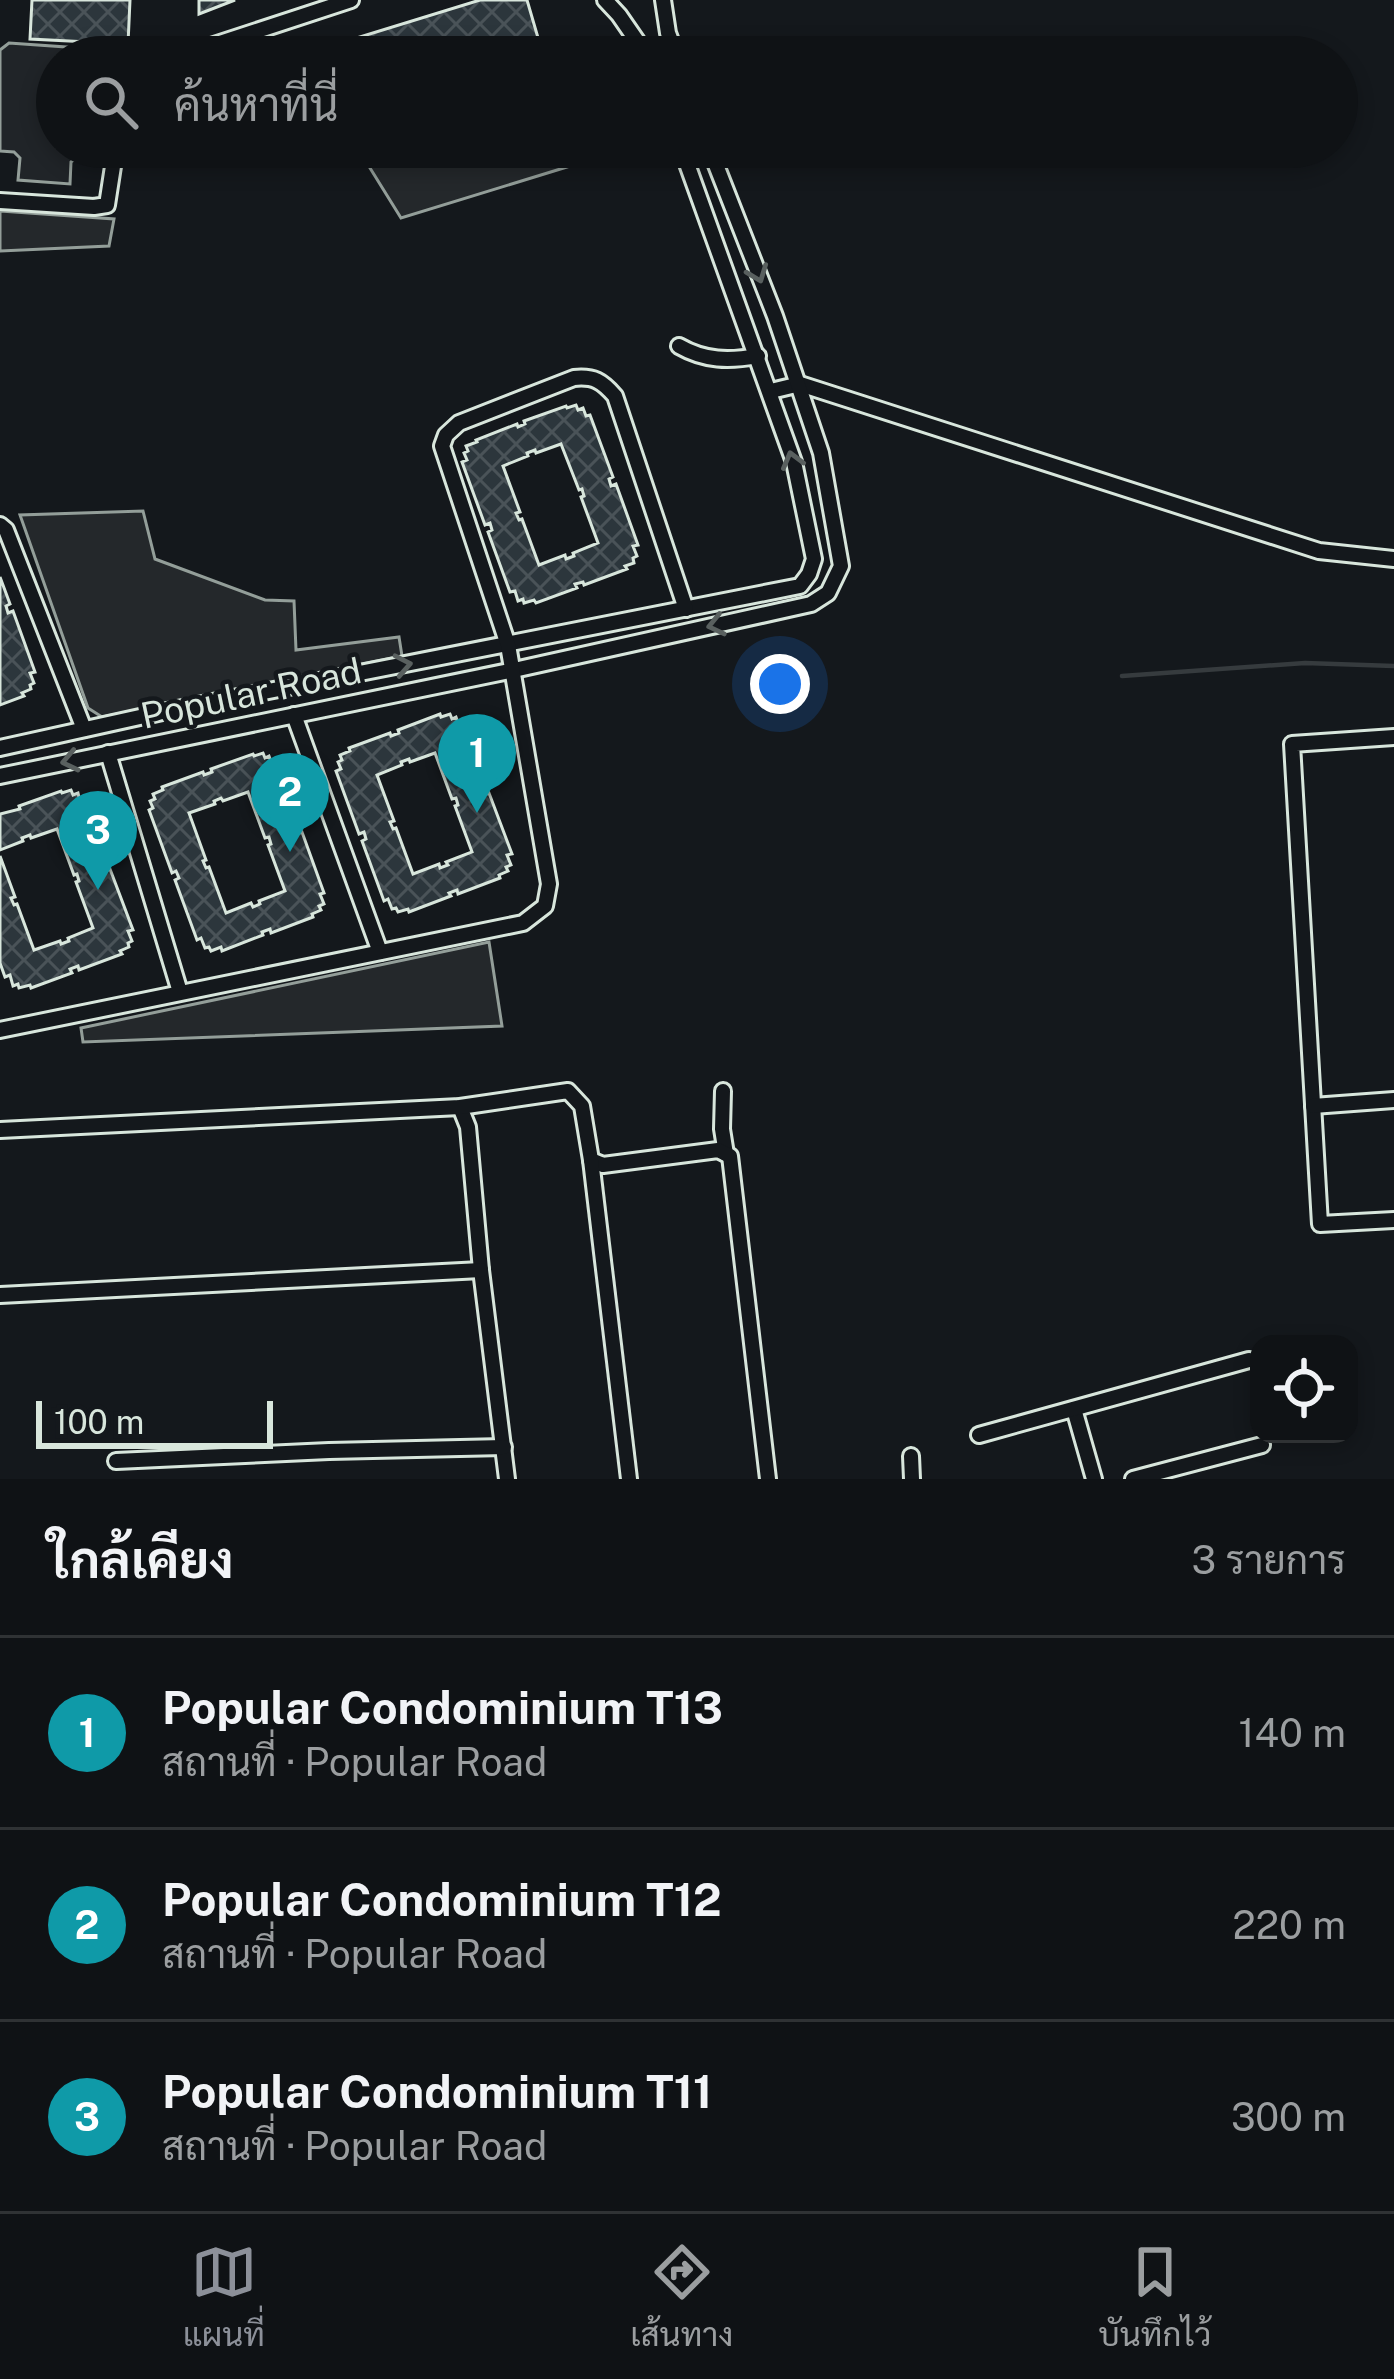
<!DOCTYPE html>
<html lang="th">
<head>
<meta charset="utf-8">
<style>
  :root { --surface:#0f1215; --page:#1d2022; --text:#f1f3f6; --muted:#9b9ea0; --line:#2f3234; --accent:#8c9099 }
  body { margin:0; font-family:"Public Sans",Sarabun,sans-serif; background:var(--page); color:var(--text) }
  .controls { position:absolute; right:36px; bottom:36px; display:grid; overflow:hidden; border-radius:24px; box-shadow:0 6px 18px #0003 }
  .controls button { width:108px; height:108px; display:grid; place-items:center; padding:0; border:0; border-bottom:3px solid var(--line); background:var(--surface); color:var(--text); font:60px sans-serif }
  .scale { position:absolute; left:36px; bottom:30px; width:237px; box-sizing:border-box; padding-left:12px; border:6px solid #d8e6dc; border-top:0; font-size:33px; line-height:42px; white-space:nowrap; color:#d8e6dc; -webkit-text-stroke:9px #14181c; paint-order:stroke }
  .you { position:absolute; left:780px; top:684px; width:42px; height:42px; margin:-30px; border:9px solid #fff; border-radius:50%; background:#1a73e8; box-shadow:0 0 0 18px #1a73e833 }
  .badge { display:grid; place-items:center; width:78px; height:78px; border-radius:50%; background:var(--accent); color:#fff; font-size:39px; font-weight:700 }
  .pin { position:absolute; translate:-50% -99px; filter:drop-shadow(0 3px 6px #0008) }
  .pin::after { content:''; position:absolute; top:63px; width:42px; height:36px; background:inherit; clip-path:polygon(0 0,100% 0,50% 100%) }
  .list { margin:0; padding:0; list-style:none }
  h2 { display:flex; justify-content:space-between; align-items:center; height:156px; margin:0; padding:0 48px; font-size:51px }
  h2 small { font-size:39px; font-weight:400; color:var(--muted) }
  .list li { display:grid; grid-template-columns:78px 1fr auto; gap:36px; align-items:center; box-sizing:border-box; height:192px; padding:0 48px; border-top:3px solid var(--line) }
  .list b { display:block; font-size:45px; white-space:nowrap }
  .list p { margin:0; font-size:39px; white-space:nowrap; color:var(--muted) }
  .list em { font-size:39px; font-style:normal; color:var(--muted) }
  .icon { flex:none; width:66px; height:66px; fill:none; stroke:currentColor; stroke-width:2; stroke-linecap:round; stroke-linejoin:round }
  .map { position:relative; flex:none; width:1394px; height:1479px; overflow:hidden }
  .search { position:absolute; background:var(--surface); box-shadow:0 6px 18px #0003; left:36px; right:36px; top:36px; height:132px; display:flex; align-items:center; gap:30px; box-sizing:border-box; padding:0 42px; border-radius:66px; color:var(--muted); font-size:45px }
  .sheet { height:732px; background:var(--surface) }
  nav { display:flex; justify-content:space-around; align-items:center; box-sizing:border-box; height:168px; border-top:3px solid var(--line); background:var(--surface); font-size:33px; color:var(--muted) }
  nav a { display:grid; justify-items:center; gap:6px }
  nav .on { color:var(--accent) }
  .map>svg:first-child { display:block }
</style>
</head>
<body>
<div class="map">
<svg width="1394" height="1479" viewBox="0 0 1394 1479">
  <defs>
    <pattern id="building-cross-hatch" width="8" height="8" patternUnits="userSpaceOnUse" patternTransform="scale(3)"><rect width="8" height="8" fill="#2c363c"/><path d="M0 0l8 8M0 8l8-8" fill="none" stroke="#4a5358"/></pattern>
  </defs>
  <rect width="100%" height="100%" fill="#14181c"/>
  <path fill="#202428" stroke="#939e99" stroke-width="3" d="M9,43l71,5v9h-23v90h43l-1,11 -21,-2 -7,6 -1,22 -52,-4 2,-22 -6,-6 -14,-1v-101z"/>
  <g fill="#24282b" stroke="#939e99" stroke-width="3">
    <path d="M357,147h275l-231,71z"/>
    <path d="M0,211l114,8 -5,27 -109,5z"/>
    <path d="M143,511l12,48 110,41 29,1 2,49 103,-13 3,19 -300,61 -14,-9 -68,-193z"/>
    <path d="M489,942l13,84 -419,16 -2,-14z"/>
  </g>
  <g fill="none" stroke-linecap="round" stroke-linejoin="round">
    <path stroke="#363b3e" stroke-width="4.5" d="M1122,676l183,-13 89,3"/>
  </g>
  <g fill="url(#building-cross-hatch)" stroke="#d8e6dc" stroke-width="3" fill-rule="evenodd">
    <path d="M32,0h98l-2,44 -98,-5z"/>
    <path d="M199,0h36l-36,14z"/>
    <path d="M480,0h47l14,48 -30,9h-170l-4,-13z"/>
    <path d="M576,405l2,5 5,-2 3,8 4,-1 23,62 -4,2 2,7 5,-2 22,61 -5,1 4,10 -4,2 1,5 -9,3 2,3 -43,16 -1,-3 -8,2 2,4 -41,15 -2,-3 -10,3 -1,-4 -5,2 -3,-10 -5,1 -22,-60 4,-2 -2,-7 -5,2 -23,-63 5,-2 -3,-7 4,-2 -2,-5 11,-4 -1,-2 41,-16 1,3 7,-3 -1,-3 42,-15 1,2zM561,444l18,46 3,-1 2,7 -3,1 17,46 -25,10 1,3 -8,3 -1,-4 -26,10 -17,-46 -3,1 -3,-7 4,-1 -17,-46 25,-10 -1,-3 8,-3 1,3z"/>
    <path d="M0,577l10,27 -4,2 2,7 5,-2 22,61 -5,1 4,10 -4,2 1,4 -9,4 2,3 -24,9z"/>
    <path d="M440,714l1,3 9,-3 2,5 4,-2 3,8 5,-2 23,63 -5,2 3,7 4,-2 23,61 -5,1 4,10 -5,2 2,4 -9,4 1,3 -42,16 -1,-4 -8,3 2,3 -42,16 -1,-3 -10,3 -2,-4 -4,1 -4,-10 -4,2 -22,-60 4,-2 -2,-7 -5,2 -23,-63 5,-2 -3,-7 4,-2 -2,-5 10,-4 -1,-3 41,-15 1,3 8,-3 -1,-3zM435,753l17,46 4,-1 2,7 -3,1 17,46 -26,10 2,3 -8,3 -1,-4 -26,10 -17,-46 -3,1 -3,-7 4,-1 -17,-46 25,-10 -1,-3 8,-3 1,3z"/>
    <path d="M263,753l2,5 4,-2 3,8 4,-2 24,63 -5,2 3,7 4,-2 22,61 -4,1 4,10 -5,2 2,4 -9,4 1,3 -42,16 -1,-4 -8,3 1,3 -41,16 -1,-4 -10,4 -2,-4 -4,1 -4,-10 -4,2 -22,-60 4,-2 -3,-7 -4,2 -23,-63 4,-2 -3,-7 5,-2 -2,-5 10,-4 -1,-3 41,-15 1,3 8,-3 -1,-3 42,-15 1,2zM248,792l17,46 4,-1 2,7 -3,1 17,46 -26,10 1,3 -7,3 -2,-4 -25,10 -17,-46 -3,1 -3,-7 3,-1 -17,-47 26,-9 -1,-3 7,-3 2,3z"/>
    <path d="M71,790l2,5 5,-2 2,8 5,-2 23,63 -5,2 3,7 4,-2 23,61 -5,1 4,10 -4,2 1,4 -9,4 2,3 -43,16 -1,-4 -8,3 2,4 -41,15 -1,-3 -11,3 -1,-4 -5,2 -3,-11 -5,2 -5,-14v-107l15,41 -4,1 3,7 3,-1 17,46 26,-9 1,3 8,-3 -1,-3 25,-10 -17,-46 3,-1 -2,-7 -3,1 -17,-46 -26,9 -1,-3 -8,3 1,3 -23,9v-36l20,-5 -1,-3 42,-15 1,2z"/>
  </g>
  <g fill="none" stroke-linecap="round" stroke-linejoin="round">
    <g stroke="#d8e6dc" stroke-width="20">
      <g id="minor">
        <path d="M605,0l14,15 29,42"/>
        <path d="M663,0l5,33 9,24"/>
        <path d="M188,57l23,-11 140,-46"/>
        <path d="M0,201l94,6 13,-2 9,-58"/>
        <path d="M679,346c26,15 50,15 79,10"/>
        <path d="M771,391l29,-7 519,167 75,8"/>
        <path d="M0,525l6,5 78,199"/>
        <path d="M294,715l86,237"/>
        <path d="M1394,737l-102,7 28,480 74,-4"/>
        <path d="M0,748l167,-37 633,-125 9,-12 5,-15 -20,-97 -113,-315"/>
        <path d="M108,753l72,239"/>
        <path d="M0,776l514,-106 297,-66 17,-11 13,-27 -20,-113 -46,-137 -66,-169"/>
        <path d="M0,1030l523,-107 22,-17 4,-22 -41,-239 -66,-199 4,-11 13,-12 115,-45c20,-2 28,3 41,18l71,213"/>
        <path d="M723,1091l-1,38 4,25"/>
        <path d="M1313,1106l81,-6"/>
        <path d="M460,1107l8,20 13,143 26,209"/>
        <path d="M0,1130l460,-23 108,-16 14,15 9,54 12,5 115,-15 12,6 38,323"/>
        <path d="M591,1160l38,319"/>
        <path d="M0,1295l481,-25"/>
        <path d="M1074,1409l20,70"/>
        <path d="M979,1435l270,-75"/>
        <path d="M911,1456l1,23"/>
        <path d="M116,1461l213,-10 175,-4"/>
        <path d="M1133,1479l129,-34"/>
      </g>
    </g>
    <use href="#minor" stroke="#14181c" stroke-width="14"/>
  </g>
  <defs><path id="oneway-chevron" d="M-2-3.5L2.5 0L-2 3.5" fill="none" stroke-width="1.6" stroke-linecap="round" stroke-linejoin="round" transform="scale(3)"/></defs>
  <g stroke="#59605f">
    <use href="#oneway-chevron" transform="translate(758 274) rotate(69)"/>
    <use href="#oneway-chevron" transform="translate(792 460) rotate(-105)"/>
    <use href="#oneway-chevron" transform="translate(716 625) rotate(167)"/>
    <use href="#oneway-chevron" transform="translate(403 665) rotate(-11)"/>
    <use href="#oneway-chevron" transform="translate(70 761) rotate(168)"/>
  </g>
  <g text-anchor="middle" stroke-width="9" stroke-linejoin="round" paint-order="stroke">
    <g font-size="36" fill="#d8e6dc" stroke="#14181c">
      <text transform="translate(251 693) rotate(-12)" y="13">Popular Road</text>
    </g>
  </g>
</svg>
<div class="controls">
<button><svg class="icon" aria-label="locate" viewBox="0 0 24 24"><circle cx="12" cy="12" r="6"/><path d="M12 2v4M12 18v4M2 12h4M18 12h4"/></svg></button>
</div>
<div class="scale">100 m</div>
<div class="you"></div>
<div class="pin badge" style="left:477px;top:813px;background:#0f9aa8">1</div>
<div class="pin badge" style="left:290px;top:852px;background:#0f9aa8">2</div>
<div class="pin badge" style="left:98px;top:890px;background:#0f9aa8">3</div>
<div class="search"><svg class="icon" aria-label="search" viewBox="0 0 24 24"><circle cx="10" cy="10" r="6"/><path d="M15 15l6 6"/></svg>ค้นหาที่นี่</div>
</div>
<section class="sheet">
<h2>ใกล้เคียง<small>3 รายการ</small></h2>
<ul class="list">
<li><span class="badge" style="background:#0f9aa8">1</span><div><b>Popular Condominium T13</b><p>สถานที่ · Popular Road</p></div><em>140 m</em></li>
<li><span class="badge" style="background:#0f9aa8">2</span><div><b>Popular Condominium T12</b><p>สถานที่ · Popular Road</p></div><em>220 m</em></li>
<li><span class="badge" style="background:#0f9aa8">3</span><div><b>Popular Condominium T11</b><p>สถานที่ · Popular Road</p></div><em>300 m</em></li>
</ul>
</section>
<nav>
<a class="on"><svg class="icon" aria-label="map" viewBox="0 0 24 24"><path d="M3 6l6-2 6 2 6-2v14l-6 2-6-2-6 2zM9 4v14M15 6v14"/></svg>แผนที่</a>
<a><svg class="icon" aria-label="directions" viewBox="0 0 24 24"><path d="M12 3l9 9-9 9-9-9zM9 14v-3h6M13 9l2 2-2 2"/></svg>เส้นทาง</a>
<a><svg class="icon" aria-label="saved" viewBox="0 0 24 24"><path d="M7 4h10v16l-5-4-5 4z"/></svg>บันทึกไว้</a>
</nav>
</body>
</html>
